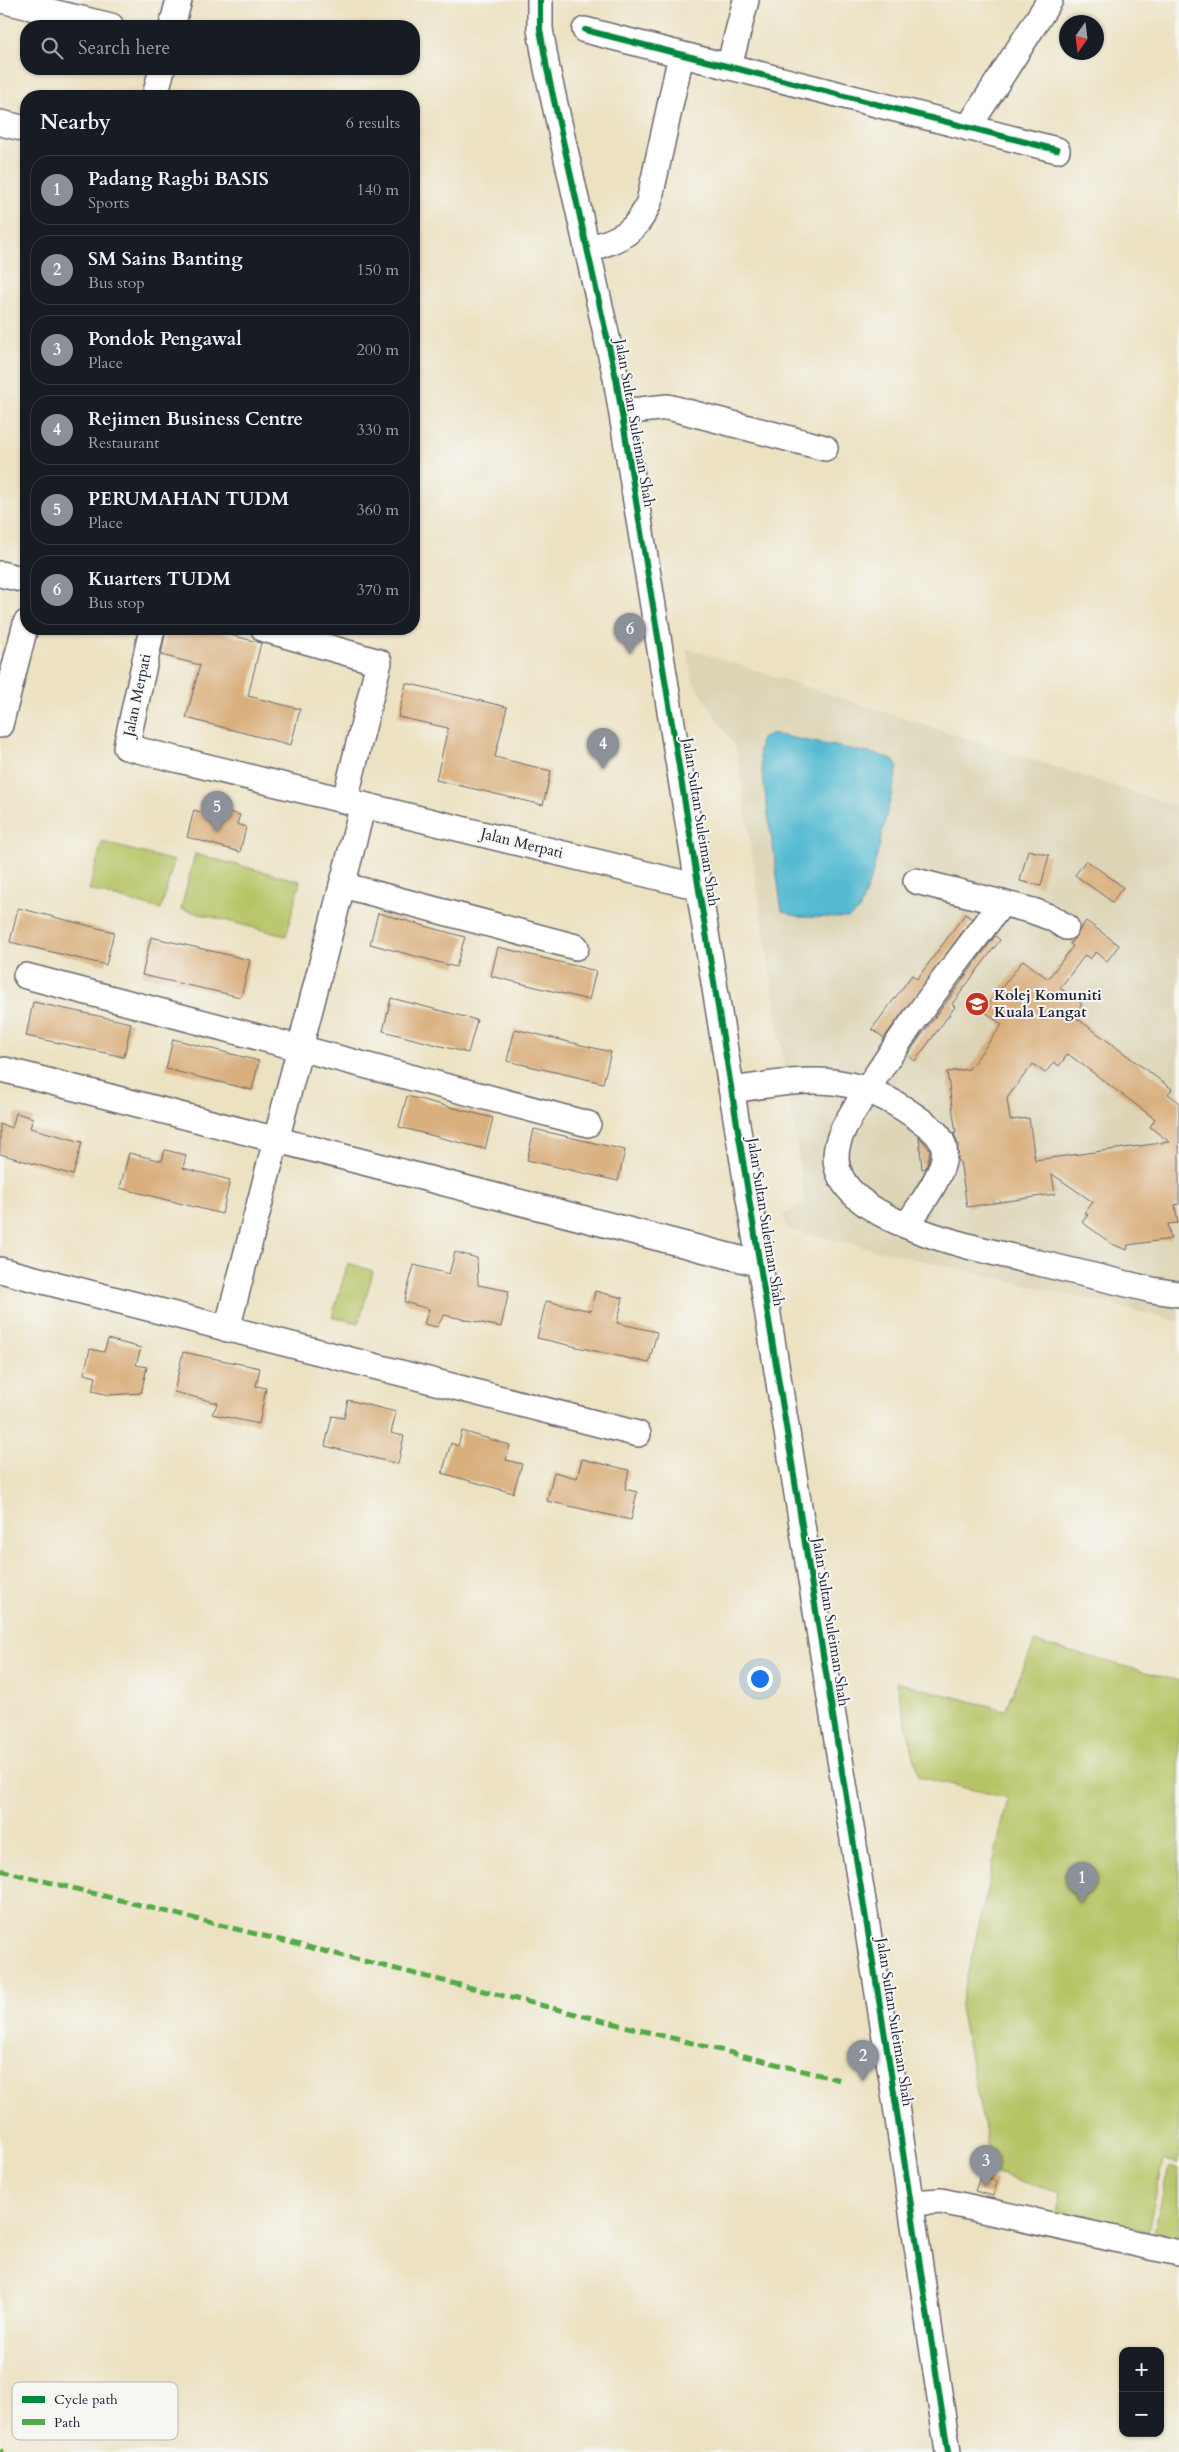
<!DOCTYPE html>
<html lang="en">
<head>
<meta charset="utf-8">
<style>
  :root { --surface:#171b24; --page:#242831; --text:#f1f3f6; --muted:#9ea1a6; --line:#363941; --accent:#8c9099 }
  body { margin:0; font-family:Cardo,serif; background:var(--page); color:var(--text) }
  .controls { position:absolute; right:15px; bottom:15px; display:grid; overflow:hidden; border-radius:10px; box-shadow:0 1px 4px #0004 }
  .controls button { width:45px; height:45px; display:grid; place-items:center; padding:0; border:0; border-bottom:1px solid var(--line); background:var(--surface); color:var(--text); font:25px sans-serif }
  .compass { position:absolute; left:1059px; top:15px; width:45px; height:45px; border-radius:50%; background:var(--surface); box-shadow:0 1px 4px #0004; rotate:194deg }
  .you { position:absolute; left:759px; top:1678px; width:18px; height:18px; margin:-12px; border:4px solid #fff; border-radius:50%; background:#1a73e8; box-shadow:0 0 0 8px #1a73e833 }
  .badge { display:grid; place-items:center; width:32px; height:32px; border-radius:50%; background:var(--accent); color:#fff; font-size:16px; font-weight:700 }
  .pin { position:absolute; translate:-50% -41px; filter:drop-shadow(0 1px 2px #0008) }
  .pin::after { content:''; position:absolute; top:26px; width:18px; height:15px; background:inherit; clip-path:polygon(0 0,100% 0,50% 100%) }
  .list { margin:0; padding:0; list-style:none }
  h2 { display:flex; justify-content:space-between; align-items:center; height:65px; margin:0; padding:0 20px; font-size:21px }
  h2 small { font-size:16px; font-weight:400; color:var(--muted) }
  .list li { display:grid; grid-template-columns:32px 1fr auto; gap:15px; align-items:center; box-sizing:border-box; height:70px; margin:0 10px 10px; padding:0 10px; border:1px solid var(--line); border-radius:20px }
  .list b { display:block; font-size:19px; white-space:nowrap }
  .list p { margin:0; font-size:16px; white-space:nowrap; color:var(--muted) }
  .list em { font-size:16px; font-style:normal; color:var(--muted) }
  .icon { flex:none; width:28px; height:28px; fill:none; stroke:currentColor; stroke-width:2; stroke-linecap:round; stroke-linejoin:round }
  .map { position:relative; flex:none; width:1179px; height:2452px; overflow:hidden }
  .search { position:absolute; background:var(--surface); box-shadow:0 1px 4px #0004; left:20px; top:20px; width:400px; height:55px; display:flex; align-items:center; gap:12px; box-sizing:border-box; padding:0 18px; border-radius:20px; color:var(--muted); font-size:19px }
  .panel { position:absolute; background:var(--surface); box-shadow:0 1px 4px #0004; left:20px; top:90px; width:400px; height:545px; border-radius:20px }
  .map>svg:first-child { display:block }
</style>
</head>
<body>
<div class="map">
<svg width="1179" height="2452" viewBox="0 0 1179 2452">
  <rect width="100%" height="100%" fill="#f6f6f2"/>
  <filter id="ink" filterUnits="userSpaceOnUse"><feTurbulence type="fractalNoise" baseFrequency=".02" numOctaves="2"/><feDisplacementMap in="SourceGraphic" scale="10" xChannelSelector="R" yChannelSelector="G"/><feConvolveMatrix kernelMatrix="1 2 1 2 8 2 1 2 1" color-interpolation-filters="sRGB"/></filter>
  <filter id="wash" filterUnits="userSpaceOnUse"><feTurbulence type="fractalNoise" baseFrequency=".0096" numOctaves="4" result="noise"/><feDisplacementMap in="SourceGraphic" scale="20" xChannelSelector="R" yChannelSelector="G"/><feGaussianBlur stdDeviation="1.12" result="paint"/><feColorMatrix in="noise" values="0 0 0 0 0 0 0 0 0 0 0 0 0 0 0 0 0 1.4 0 .05"/><feComposite in="paint" operator="in"/></filter>
  <g filter="url(#wash)">
    <rect width="100%" height="100%" fill="#ece2c2"/>
    <path fill="#dcd4b5" d="M686,648l493,159v514l-392,-92 -4,-14 22,-13 -69,-453 -43,-68z"/>
    <g fill="#b7c466" stroke="#6c7350">
      <path d="M102,842l72,19 -13,48 -72,-19z"/>
      <path d="M195,854l105,27 -14,55 -105,-27z"/>
      <path d="M348,1263l25,8 -14,52 -27,-6z"/>
      <path d="M1035,1642l144,39v482l-16,-3 -15,72 -91,-20 4,-19 -68,-20 -33,-165 48,-210 -89,-21 -23,-95 109,28z"/>
      <path d="M1169,2167l10,3v73l-26,-7z"/>
    </g>
    <path fill="#53bad1" stroke="#3a6e86" d="M772,734l108,21 13,5 5,7 -25,105 -14,39 -11,7 -48,-1 -18,-6 -23,-160 2,-12z"/>
    <g id="blocks">
      <g fill="#d9af7d" fill-rule="evenodd">
        <path d="M166,629h42l53,14 -13,53 52,13 -9,36 -105,-27 14,-53 -39,-10z"/>
        <path d="M406,683l101,24 -12,50 56,14 -8,34 -107,-25 12,-52 -50,-11z"/>
        <path d="M194,810l29,9 2,-8 15,4 -3,9 9,3 -6,25 -53,-15z"/>
        <path d="M1028,850l21,5 -8,31 -21,-5z"/>
        <path d="M1086,860l37,27 -11,15 -37,-27z"/>
        <path d="M18,908l96,24 -8,33 -96,-23z"/>
        <path d="M378,913l87,24 -9,30 -86,-23z"/>
        <path d="M965,914l7,5 -88,119 -12,-9 40,-54 5,4z"/>
        <path d="M1086,921l33,24 -12,16 -11,-9 -6,7 -5,-4 -25,33 22,16 -8,12 98,73 -4,5 11,8v102l-4,1 3,18 -10,1 3,15 -43,6 -1,5 -15,-6 -30,-22 6,-7 -3,-2 8,-11 -41,-28 3,20 -88,13 -7,-46h-2v-17l-4,-11h2l-9,-61 22,-3 33,-44 -18,-14 39,-51 25,19 25,-33 -3,-2zM1068,1054l87,65 -5,8 19,15 -134,18 -6,-42 -19,2 -3,-22 26,-34 12,9 9,-11 5,4z"/>
        <path d="M995,936l5,4 -48,64 3,3 -40,54 -8,-6z"/>
        <path d="M151,937l99,23 -9,37 -99,-22z"/>
        <path d="M498,947l98,24 -7,29 -98,-24z"/>
        <path d="M391,998l86,22 -9,33 -85,-22z"/>
        <path d="M33,1002l98,21 -7,34 -98,-21z"/>
        <path d="M515,1029l96,23 -8,31 -96,-22z"/>
        <path d="M173,1039l86,22 -7,29 -86,-21z"/>
        <path d="M407,1096l86,22 -8,31 -86,-22z"/>
        <path d="M16,1113l17,5 -3,10 52,14 -9,33 -73,-21v-30l12,4z"/>
        <path d="M534,1129l91,21 -7,31 -91,-21z"/>
        <path d="M919,1136l11,14 -2,12 -2,6 -4,1z"/>
        <path d="M165,1150l21,5 -3,13 47,12 -8,34 -102,-26 9,-35 33,8z"/>
        <path d="M455,1252l22,6 1,27 31,6 -8,36 -57,-12 -7,12 -13,-3 5,-15 -25,-7 10,-37 35,9z"/>
        <path d="M595,1291l28,7 -6,25 40,9 -8,31 -112,-25 9,-37 45,10z"/>
        <path d="M108,1339l33,9 -5,17 11,2 -6,26 -32,2 -17,-4 4,-14 -12,-3 6,-25 14,3z"/>
        <path d="M183,1352l77,16 -4,18 10,2 -7,36 -47,-10 6,-11 -44,-11z"/>
        <path d="M348,1400l48,12 -5,21 13,3 -6,28 -73,-18 7,-30 12,2z"/>
        <path d="M462,1431l48,14 -4,15 16,4 -9,29 -71,-20 9,-30 7,3z"/>
        <path d="M582,1459l47,11 -4,19 12,3 -6,28 -84,-19 7,-29 23,6z"/>
        <path d="M980,2177l17,4 -4,15 -18,-5z"/>
      </g>
    </g>
  </g>
  <g filter="url(#ink)">
    <use href="#blocks" fill-opacity="0" stroke="#69656a" stroke-width="1"/>
    <g fill="none" stroke-linecap="round" stroke-linejoin="round">
      <g stroke="#69656a" stroke-width="28">
        <g id="minor">
          <path d="M1,0l110,26"/>
          <path d="M540,0v29l7,40 69,309 277,1708 55,366"/>
          <path d="M172,26l7,-26"/>
          <path d="M585,30l472,120"/>
          <path d="M729,67l17,-67"/>
          <path d="M155,96l7,-27"/>
          <path d="M1,123l25,6"/>
          <path d="M968,128l82,-128"/>
          <path d="M587,250c31,-11 49,-15 62,-48l32,-147"/>
          <path d="M622,412l46,-5 157,41"/>
          <path d="M0,574l26,6"/>
          <path d="M152,629l-26,118 573,140"/>
          <path d="M264,629l115,33 -34,138"/>
          <path d="M0,725l26,-102"/>
          <path d="M916,881l117,30 19,7 14,9"/>
          <path d="M342,885l234,62"/>
          <path d="M1002,903c-46,61 -94,121 -135,187 -12,20 -31,43 -31,67 0,67 153,94 203,106 38,9 76,18 113,27l27,4"/>
          <path d="M26,976l562,148"/>
          <path d="M5,1070l755,194"/>
          <path d="M732,1090c75,-11 118,-21 184,27 10,7 26,17 28,31 4,22 -25,59 -37,77"/>
          <path d="M0,1270l638,164"/>
          <path d="M227,1329l136,-524"/>
          <path d="M911,2203l30,-2 238,52"/>
        </g>
      </g>
      <use href="#minor" stroke="#fff" stroke-width="25"/>
      <g stroke="#53aa46" stroke-width="5" stroke-dasharray="10 5" stroke-linecap="butt">
        <path d="M0,1870l840,210"/>
        <path d="M0,2451l4,1"/>
      </g>
      <g stroke="#f6f6f2" stroke-width="9">
        <g id="cycleway">
          <path d="M540,0v29l7,40 69,309 277,1708 55,366"/>
          <path d="M585,30l472,120"/>
        </g>
      </g>
      <use href="#cycleway" stroke="#00873e" stroke-width="6"/>
    </g>
  </g>
  <defs>
    <g id="university-disc" transform="scale(1.25)"><circle r="9.5" fill="#c8321e" stroke="#f6f6f2"/><path d="M0-5L7-2L0 1L-7-2ZM-4 1L0 2.5L4 1V4Q0 6-4 4Z" fill="#fff"/></g>
  </defs>
  <g fill-rule="evenodd">
    <use href="#university-disc" x="977" y="1004"/>
  </g>
  <g text-anchor="middle" stroke-width="4" stroke-linejoin="round" paint-order="stroke">
    <g font-size="15" fill="#22223b" stroke="#f6f6f2">
      <text transform="translate(635 423) rotate(80)" y="5">Jalan Sultan Suleiman Shah</text>
      <text transform="translate(137 695) rotate(-78)" y="5">Jalan Merpati</text>
      <text transform="translate(701 822) rotate(81)" y="5">Jalan Sultan Suleiman Shah</text>
      <text transform="translate(522 843) rotate(14)" y="5">Jalan Merpati</text>
      <text transform="translate(766 1222) rotate(81)" y="5">Jalan Sultan Suleiman Shah</text>
      <text transform="translate(831 1622) rotate(81)" y="5">Jalan Sultan Suleiman Shah</text>
      <text transform="translate(895 2022) rotate(81)" y="5">Jalan Sultan Suleiman Shah</text>
    </g>
    <g font-size="15" font-weight="bold" fill="#22223b" stroke="#f6f6f2" text-anchor="start">
      <text x="994" y="1000">Kolej Komuniti<tspan x="994" dy="17">Kuala Langat</tspan></text>
    </g>
  </g>
  <rect x="12" y="2382" width="166" height="58" rx="8" fill="#f6f6f2" stroke="#b6b6bb" stroke-width="1"/>
  <rect x="22" y="2396" width="23" height="7" fill="#00873e"/>
  <rect x="22" y="2419" width="23" height="6" fill="#53aa46"/>
  <g font-size="14" fill="#22223b">
    <text x="54" y="2404">Cycle path</text>
    <text x="54" y="2427">Path</text>
  </g>
</svg>
<div class="controls">
<button>+</button>
<button>−</button>
</div>
<svg class="compass" viewBox="-18 -18 36 36"><path d="M0-13l5 13h-10z" fill="#e53935"/><path d="M0 13l5-13h-10z" fill="#9ea1a6"/></svg>
<div class="you"></div>
<div class="pin badge" style="left:1082px;top:1903px">1</div>
<div class="pin badge" style="left:863px;top:2081px">2</div>
<div class="pin badge" style="left:986px;top:2186px">3</div>
<div class="pin badge" style="left:603px;top:769px">4</div>
<div class="pin badge" style="left:217px;top:832px">5</div>
<div class="pin badge" style="left:630px;top:654px">6</div>
<div class="search"><svg class="icon" aria-label="search" viewBox="0 0 24 24"><circle cx="10" cy="10" r="6"/><path d="M15 15l6 6"/></svg>Search here</div>
<section class="panel">
<h2>Nearby<small>6 results</small></h2>
<ul class="list">
<li><span class="badge">1</span><div><b>Padang Ragbi BASIS</b><p>Sports</p></div><em>140 m</em></li>
<li><span class="badge">2</span><div><b>SM Sains Banting</b><p>Bus stop</p></div><em>150 m</em></li>
<li><span class="badge">3</span><div><b>Pondok Pengawal</b><p>Place</p></div><em>200 m</em></li>
<li><span class="badge">4</span><div><b>Rejimen Business Centre</b><p>Restaurant</p></div><em>330 m</em></li>
<li><span class="badge">5</span><div><b>PERUMAHAN TUDM</b><p>Place</p></div><em>360 m</em></li>
<li><span class="badge">6</span><div><b>Kuarters TUDM</b><p>Bus stop</p></div><em>370 m</em></li>
</ul>
</section>
</div>
</body>
</html>
